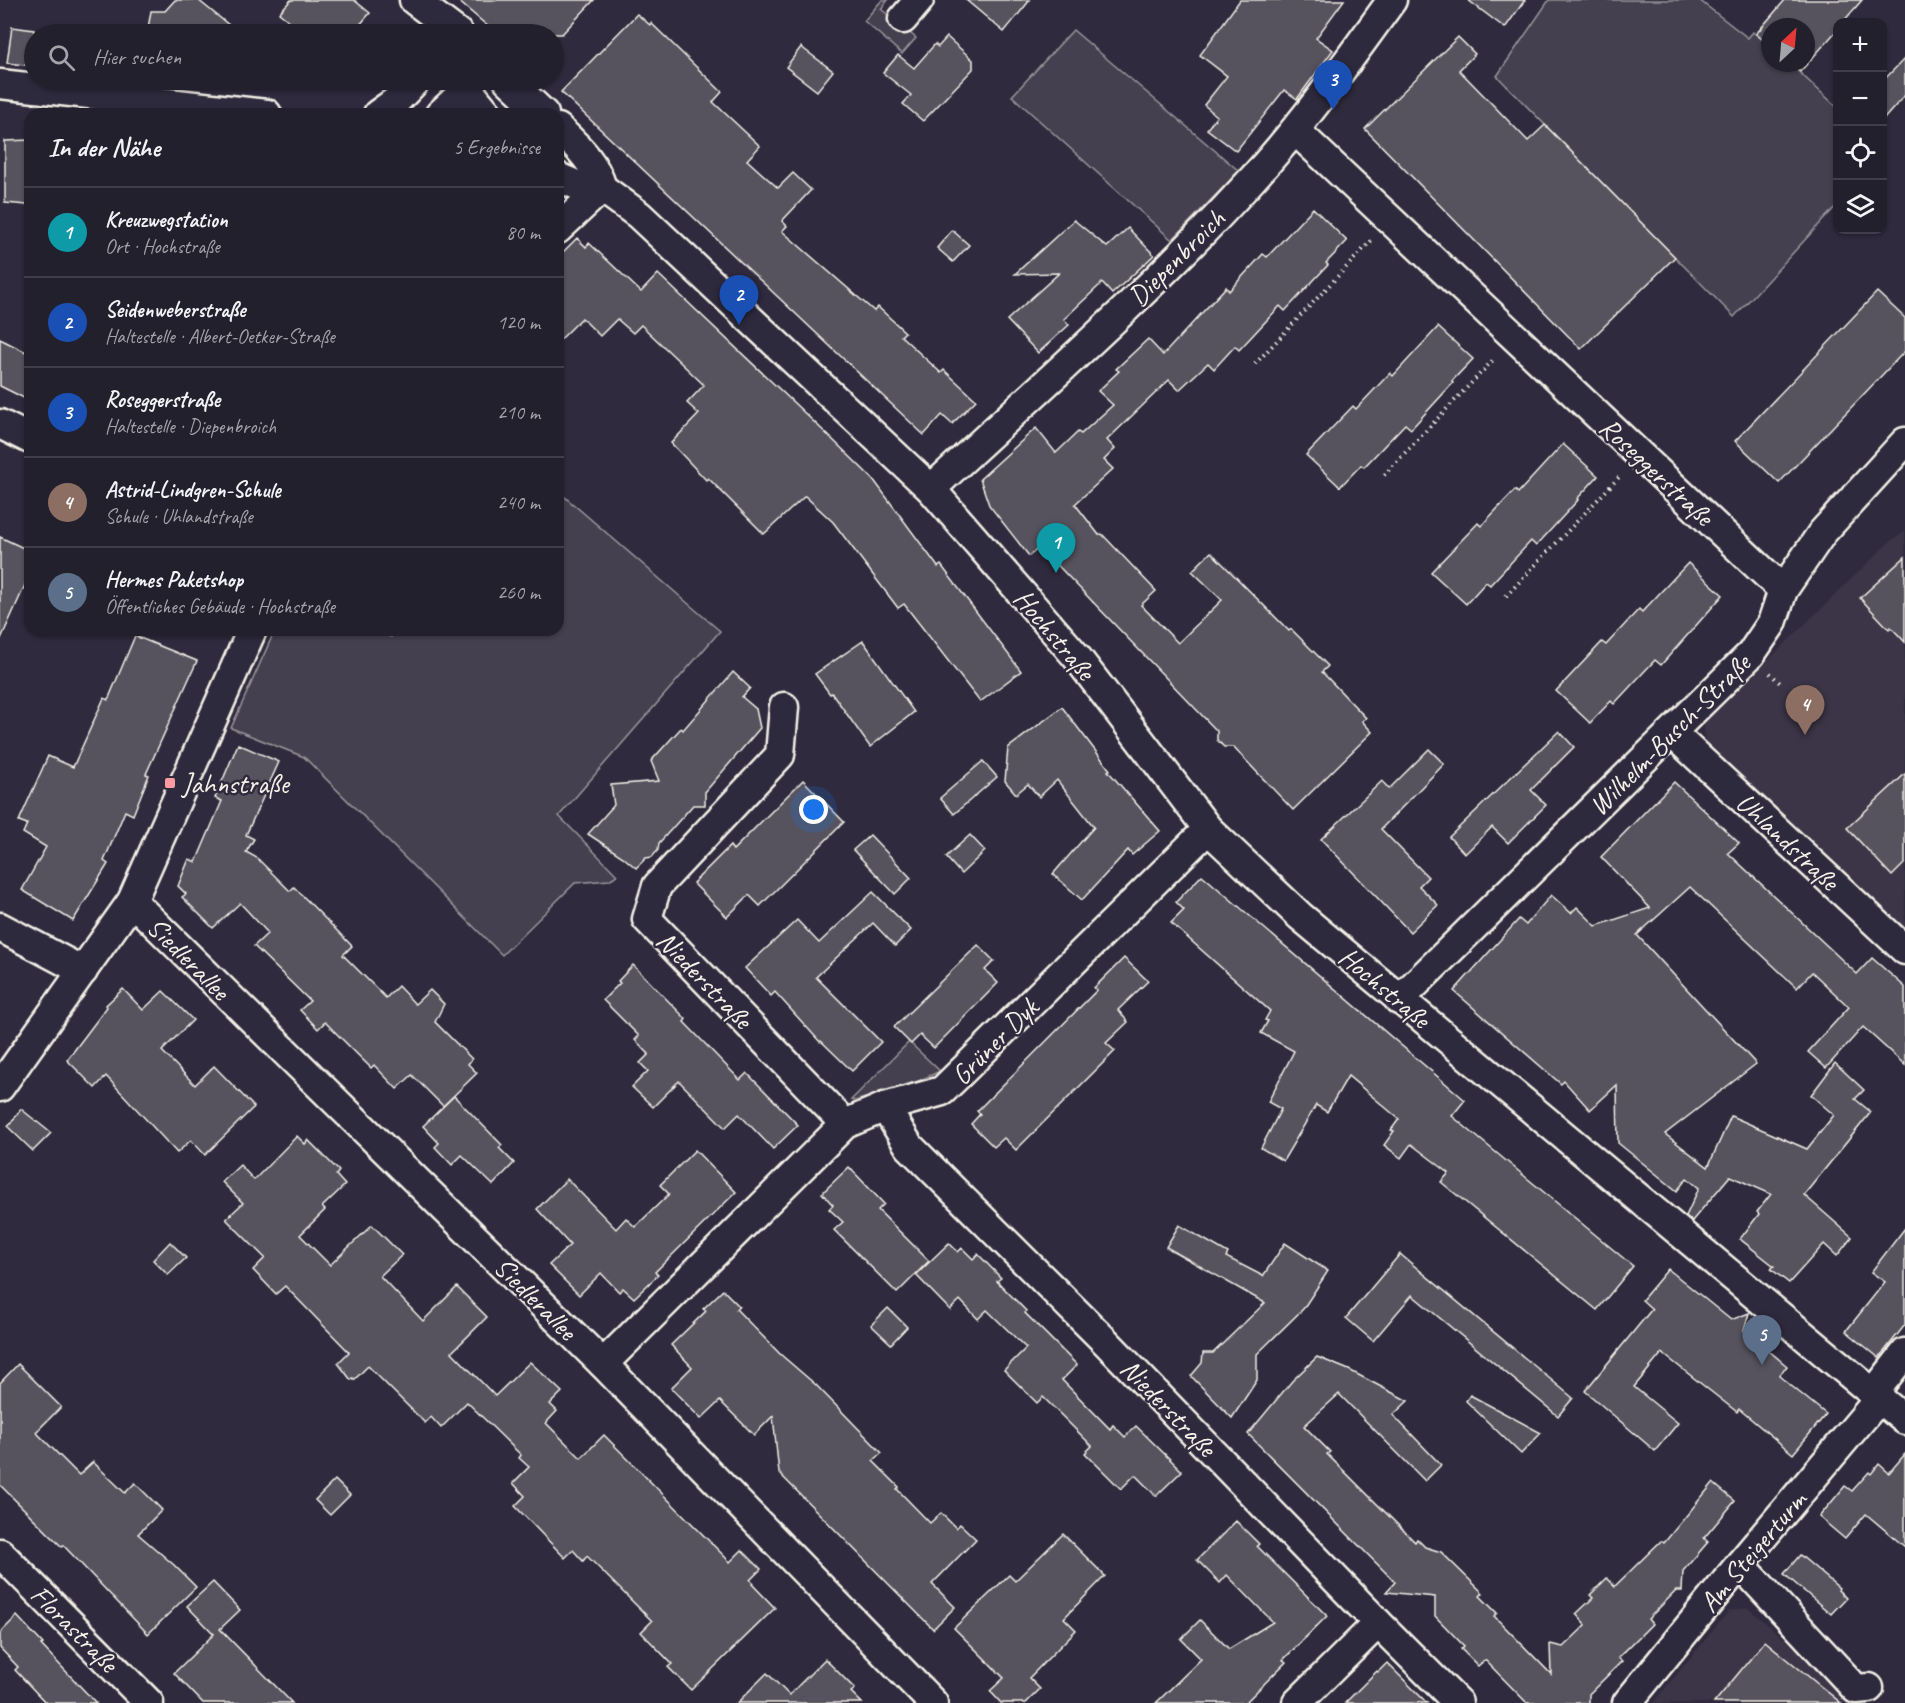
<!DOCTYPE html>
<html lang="de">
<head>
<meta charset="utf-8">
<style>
  :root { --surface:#23202e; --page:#2f2d3a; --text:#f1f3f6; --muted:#a3a3aa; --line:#403e4a; --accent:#ff9aa2 }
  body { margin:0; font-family:Caveat,sans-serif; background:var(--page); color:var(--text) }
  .controls { position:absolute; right:18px; top:18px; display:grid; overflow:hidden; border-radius:12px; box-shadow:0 2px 4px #0004 }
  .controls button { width:54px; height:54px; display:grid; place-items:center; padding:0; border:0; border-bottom:2px solid var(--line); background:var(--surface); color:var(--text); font:30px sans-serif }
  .compass { position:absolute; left:1761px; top:18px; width:54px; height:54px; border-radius:50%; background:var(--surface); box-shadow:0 2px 4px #0004; rotate:26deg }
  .you { position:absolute; left:814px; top:810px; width:21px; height:21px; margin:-15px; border:4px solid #fff; border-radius:50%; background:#1a73e8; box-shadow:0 0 0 9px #1a73e833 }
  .badge { display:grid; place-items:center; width:39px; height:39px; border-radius:50%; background:var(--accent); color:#fff; font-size:20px; font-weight:700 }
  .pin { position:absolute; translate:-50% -50px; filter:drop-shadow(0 2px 3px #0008) }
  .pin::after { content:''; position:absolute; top:32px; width:21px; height:18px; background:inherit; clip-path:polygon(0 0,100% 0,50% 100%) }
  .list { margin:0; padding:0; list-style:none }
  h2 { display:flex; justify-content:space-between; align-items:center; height:78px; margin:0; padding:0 24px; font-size:26px }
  h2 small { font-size:20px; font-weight:400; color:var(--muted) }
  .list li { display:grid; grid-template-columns:39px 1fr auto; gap:18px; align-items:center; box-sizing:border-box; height:90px; padding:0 24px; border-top:2px solid var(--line) }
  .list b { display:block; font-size:22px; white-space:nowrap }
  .list p { margin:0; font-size:20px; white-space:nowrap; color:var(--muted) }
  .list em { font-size:20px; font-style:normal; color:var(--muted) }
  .icon { flex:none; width:33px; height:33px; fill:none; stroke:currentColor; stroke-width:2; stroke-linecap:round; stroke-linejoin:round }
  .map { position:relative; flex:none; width:1905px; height:1703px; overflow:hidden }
  .search { position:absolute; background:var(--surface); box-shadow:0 2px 4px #0004; left:24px; top:24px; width:540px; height:66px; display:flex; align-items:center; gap:15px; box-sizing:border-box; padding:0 21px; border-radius:33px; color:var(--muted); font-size:22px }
  .panel { position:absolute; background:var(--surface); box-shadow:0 2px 4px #0004; left:24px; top:108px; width:540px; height:528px; border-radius:18px }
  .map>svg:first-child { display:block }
</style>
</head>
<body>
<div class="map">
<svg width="1905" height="1703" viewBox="0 0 1905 1703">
  <rect width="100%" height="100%" fill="#2f2a3d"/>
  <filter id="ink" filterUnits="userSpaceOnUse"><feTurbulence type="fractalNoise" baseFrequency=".0167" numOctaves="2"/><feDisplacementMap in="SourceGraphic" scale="12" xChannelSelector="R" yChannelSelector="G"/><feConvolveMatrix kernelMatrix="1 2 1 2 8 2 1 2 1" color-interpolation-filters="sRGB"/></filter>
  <g filter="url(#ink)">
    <g fill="#3b3647">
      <path d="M1905,532v400l-200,-185 -1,-24 184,-180z"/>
      <path d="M1748,1608l87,74 23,21h-205l76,-92z"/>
    </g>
    <g fill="#454050" stroke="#9c989c" stroke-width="1.5">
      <path d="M882,0h6l-7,9 35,29 -14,16 -38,-33z"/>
      <path d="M1549,0h150l49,38 5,-6 17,14v17h19l48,44v98l-103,112 -237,-241z"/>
      <path d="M1073,30l166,141 -67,69 -160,-144z"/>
      <path d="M558,491l162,140 -161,185 58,59 -8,5 -34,3 -73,72 -198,-198 -73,-29 44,-98h100l16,7 3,-7h164z"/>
      <path d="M909,1042l31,29 -30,14 -55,16 -4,-1z"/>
    </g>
    <g fill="#56525f" stroke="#f4f1e8" stroke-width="1.5">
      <path d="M175,0h23l42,34h-93l4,-23h14z"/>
      <path d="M291,0h63l16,13 -18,21h-46l-27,-21z"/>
      <path d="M457,0h137l-32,34h-65z"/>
      <path d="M966,0h64l-26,32z"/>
      <path d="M1240,0h104l-28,38 17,12 -36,49 -13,-9 -48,61 -29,-22 10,-13 -13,-11 23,-29 -27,-21z"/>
      <path d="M1468,0h57l-20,28z"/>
      <path d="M1785,0h77l-19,22h-5v7l-38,43 -9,-9h15v-36h-36v18l-14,-11z"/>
      <path d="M637,14l13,11 1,-2 71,69 -9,10 47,44 -13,14 31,28 15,-15 18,17 -29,31 5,5 -5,5 92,80 4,-4 27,25 -4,4 40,37 3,-3 32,30 -24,24 -10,-9 -18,20 -363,-343z"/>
      <path d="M12,27l22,3v36l-27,-3z"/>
      <path d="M947,37l26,23v9l-50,52 -20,-17 8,-9 -28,-22 15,-18 16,13 21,-24 3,3z"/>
      <path d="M1458,37l17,17 -16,16 69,71 17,-16 130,132 -94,92 -216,-220z"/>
      <path d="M801,47l32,24 -16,20 -31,-24z"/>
      <path d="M1905,58v37l-23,26v-39z"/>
      <path d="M30,140v63l-3,1v1l-22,-2v-62z"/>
      <path d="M1313,208l34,33 -21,22 2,2 -43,46 -5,-5 -41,44 -4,-4 -21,23 -6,-6 -29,27 -10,-10 -62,60 8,9 -11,11 9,9 -38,35 24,31 3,-1 54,57 -15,14 37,38 44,-43 -30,-29 19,-19 78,79 2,-2 37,37 -6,6 44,46 -4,3 10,11 -79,78 -60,-63h-9l-7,-7v-9l-177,-184 -11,9 -40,-51 -9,-26 56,-51 20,25 22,-21 3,2 32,-29 -15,-14 21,-20 -3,-2 32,-30 15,16 63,-68 3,4 34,-37 4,3z"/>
      <path d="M1074,220l33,27 21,-19 26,27 -42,39 -10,-11 -38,36 5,6 -31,28 -31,-33 52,-47 -44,1z"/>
      <path d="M952,230l17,15 -16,17 -16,-14z"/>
      <path d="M577,238l9,9 3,-4 52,49 17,-18 174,165 41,40 65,88 3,-2 80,106 -41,31 -76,-98 -6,4 -65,-86 -28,-26 -41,38 -56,-56 -2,2 -35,-37 28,-29 -12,-11 17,-18 -63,-60 -8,8 -16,-14 -17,17 -18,-18 -24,24v-85z"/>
      <path d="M1877,292l28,26v33l-126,132 -44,-42z"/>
      <path d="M1438,327l35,32 -21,22 1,2 -42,46 -6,-5 -41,43 -3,-2 -21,22 -34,-32 47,-49 3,3 34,-36 3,3z"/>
      <path d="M0,339l30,15v47l-30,-15z"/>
      <path d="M1563,444l35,32 -21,23 1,1 -42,46 -5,-5 -41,44 -4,-3 -20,22 -35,-32 47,-49 3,3 34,-36 3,3z"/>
      <path d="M0,537l30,14v23l-30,67z"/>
      <path d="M1905,557v85l-14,-15 -2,2 -29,-31z"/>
      <path d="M1688,563l35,32 -62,70 -6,-5 -41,44 -3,-3 -21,22 -34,-32 46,-49 4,3 33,-36 3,3z"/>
      <path d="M135,636l62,25 -51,113 3,1 -16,40 -8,-4 -21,50 4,3 -35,57 -51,-31 24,-43 -23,-14 4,-9 -8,-3 29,-65 25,11 31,-69 4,2z"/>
      <path d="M863,641l51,71 -44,35 -38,-54 -2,1 -15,-20z"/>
      <path d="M733,672l17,16 -8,9 14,12 4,19 -55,64v13h-12l-34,38 -1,7 -6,7 -6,1 -10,10 -13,-11 -35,-23 26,-29 -3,-20 48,-4 -8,-20 30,-33 2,2z"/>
      <path d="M1062,707l48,63 -2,1 52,60 -28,24 -4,-5 -46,50 -29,-26 41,-47 -37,-47 -18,17 -11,-13 -12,10 -11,-13 3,-33z"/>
      <path d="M1559,731l15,16 -43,43 15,15 -38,38 -16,-16 -27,27 -16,-17z"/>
      <path d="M238,744l41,18 -33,73 8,4 -8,13 11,6 33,33 4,-4 58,59 -9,9 43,43 12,-12 17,18 15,-14 14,14 -9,18 37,37 -4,5 9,9 -34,33 -31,-31 -15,14 -23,-24 -3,3 -46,-46 -7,7 -18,-19 10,-9 -56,-55 14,-13 -28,-30 -27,25 -31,-31 4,-3 -8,-8 11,-27 7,3 26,-61 -7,-3z"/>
      <path d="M1429,749l15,15 -63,65 47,48 -9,9 19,19 -28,27 -89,-93 61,-58 7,8z"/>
      <path d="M983,761l14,16 -43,37 -14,-16z"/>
      <path d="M1905,774v89l-13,13 -45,-48z"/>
      <path d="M803,780l41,42 -84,84 -11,-11 -22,22 -34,-34 37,-37 3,4z"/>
      <path d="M1674,782l65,61 -11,10 129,121 15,-16 33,29v78l-42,-38 -37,41 -18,-16 41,-45 -37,-35 -15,16 -107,-101 -53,48 119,129 -91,70 43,33 23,-51 76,33 27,-34 -23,-20 24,-32 29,27 -9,9 16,13 -67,83 48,42 -15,19 -13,-12 -35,39 -18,-14 3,-3 -34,-27 19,-25 -2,-2 14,-18 -41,-18 -38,45 -6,-5 13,-28 -12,-10 -10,13 -59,-48 -1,-58 -27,25 -26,-29 -3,3 -107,-93 65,-72 7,6 25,-30 20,18 6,-6 19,19 54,-18 -49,-51z"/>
      <path d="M870,835l41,43 -16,16 -42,-44z"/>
      <path d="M970,835l15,16 -24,23 -15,-17z"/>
      <path d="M1202,875l263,225 -13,16 181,150 -36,44 -156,-128 8,-9 -38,-29 -10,14 -17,-13 10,-14 -3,-1 8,-11 -51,-43 -21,36 -11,-7 -33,56 -22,-13 20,-39 -13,-7 26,-51 -33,-18 7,-12 -3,-1 5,-9 -99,-88 13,-13 -8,-8z"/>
      <path d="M873,892l38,38 -16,16 -22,-23 -57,54 65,65 -29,29 -31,-30 -1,1 -45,-50 -4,4 -26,-28 52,-48 22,23z"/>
      <path d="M978,945l16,16 -9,9 13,13 -64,65 -14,-13 -9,9 -17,-17z"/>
      <path d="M1124,958l24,23 -30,29 10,12 -22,21 9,8 -99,99 -12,-12 -10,9 -23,-23 9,-10 -3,-3 120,-121 -3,-2z"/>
      <path d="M633,965l53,54 -2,3 56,58 7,-7 51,52 -25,24 -34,-35 -14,14 -46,-47 -26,26 -21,-20 16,-16 -8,-8 9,-9 -14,-14 4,-4 -36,-36 17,-17 -2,-2z"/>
      <path d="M123,989l20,21 20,-19 30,29 -31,31 33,34 19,-19 40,41 -49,48 -14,-15 -14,13 -71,-77 -11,12 -28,-28 40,-53 -1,-2z"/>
      <path d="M454,1096l48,49 -3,3 15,15 -21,22 -31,-30 -10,10 -17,-18 4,-4 -16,-17z"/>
      <path d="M21,1109l30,24 -18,18 -25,-24z"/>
      <path d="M297,1136l8,8 3,-4 31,31 -3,4 9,10 -23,22 3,3 -25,25 30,30 42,-40 30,30 -22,21 43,45 34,-34 30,30 -35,35 43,44 35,-34 32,30 -12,12 7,7 -11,12 35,35 23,-23 126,127 12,-12 19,19 -11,11 3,3 -1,1 23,24 -84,82 -23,-23 4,-3 -31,-32 11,-11 -65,-65 -4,5 -10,-11 -8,8 -50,-52 10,-10 -12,-13 16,-16 -10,-9 2,-3 -54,-53 -26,26 -10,-11 -6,6 -57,-57 -14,14 -1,-2 -2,2 -13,-17 11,-11 -64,-66 -9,8 -23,-24 12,-12 -39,-39 17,-16 -21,-21 18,-17 14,15z"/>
      <path d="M695,1150l41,42 -81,80 3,3 -24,23 -11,-10 -4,4 -18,-19 -22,22 -30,-30 21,-20 -33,-36 30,-30 49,50 10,-11 9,9 34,-33 -9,-9z"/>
      <path d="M849,1167l35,37 -6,6 51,51 -32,32 -63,-63 9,-8 -14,-13 4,-4 -11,-12z"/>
      <path d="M1179,1225l49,28 -2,4 37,19 22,-33 43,28 -25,38 -46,45v26l-25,38 -41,-42 11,-13 1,-10h10l52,-50 -99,-56z"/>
      <path d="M1905,1228v97l-26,33 -33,-27 39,-49 -14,-10z"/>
      <path d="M170,1242l16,16 -18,17 -15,-15z"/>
      <path d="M949,1243l9,9 4,-4 11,11 5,-5 23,24 -4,3 29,30 -1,2 52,52 -15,15 48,49 3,-4 12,12 11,-11 46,45 -26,25 -21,-21 -14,14 -36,-36 7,-7 -49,-49 -6,6 -33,-33 22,-22 -39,-38 -9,9 -18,-19 -10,10 -34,-35z"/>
      <path d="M1400,1254l173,144 -15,18 -146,-121 -39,46 -27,-23z"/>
      <path d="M1668,1269l63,51 18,-7 -5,17 43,36 -8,10 47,38 -33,40 -54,-45 -2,3 -75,-59 -28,34 44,36 -23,28 -70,-60 67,-82 -10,-9z"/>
      <path d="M723,1290l16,16 -3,3 44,45 36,31 66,68 -9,8 26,26 -2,2 33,34 11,-10 15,15 4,-4 16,15 -44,45 23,23 -22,22 -154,-156 -6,-57 -19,19 -34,-34 -19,18 -30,-31 21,-21 -21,-22 35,-34 -3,-2z"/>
      <path d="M888,1308l19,19 -16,17 -20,-19z"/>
      <path d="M1317,1357l32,13 59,31 -15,14 48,50 -16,16 -86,-87 -35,32 26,26 -3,2 88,88 2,-3 8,8 16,5 42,41 -3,3 17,17 -3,3 57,58 -1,-30 13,3 23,-22 -10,-11 17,-16 -3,-3 17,-17 8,8 46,-45 3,2 49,-60 22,18 -31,37 4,4 -25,29 -1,20h-6l-28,28 4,5 -34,34 4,3 -33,33v9h-62l-42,-43 -7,6 -17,-17 3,-3 -29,-30v-19l-49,-5 9,-10 -147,-148 44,-53z"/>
      <path d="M18,1364l43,43 -25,25 43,43 14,-13 32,31 10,-10 27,27 -24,24 36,31 22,22 -48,47 -85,-89 -1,2 -62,-62v-102z"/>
      <path d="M1470,1395l71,38 -20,21 -55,-53z"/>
      <path d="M1905,1454v93l-39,-33 -21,25 -26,-22 26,-31 7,5 17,-19 2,2 8,-10 10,9z"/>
      <path d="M335,1480l15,15 -20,20 -15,-15z"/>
      <path d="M1236,1521l23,23 -2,2 70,70 -44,44 3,2 -41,41h-89l45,-44 -20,-20 19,-19 29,29 44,-27 -46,-47 -7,8 -23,-23z"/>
      <path d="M1063,1534l42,42 -41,42 12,12 -47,48 11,11 -14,14h-25l-11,-12 14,-13 -50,-50 55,-53 6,6z"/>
      <path d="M1800,1555l39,33 -1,2 8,8 -15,16 -47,-40z"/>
      <path d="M213,1582l27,28 -20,19 72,74h-89l-29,-30 40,-39 -27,-28z"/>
      <path d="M17,1616l26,28 -2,1 55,58h-50l-31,-33 3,-3 -18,-19v-15z"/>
      <path d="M1765,1641l76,62h-127z"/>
      <path d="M825,1659l30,30 -4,3 11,11h-125l30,-30 22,22z"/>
      <path d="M1387,1663l40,40h-82l32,-32 1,1z"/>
    </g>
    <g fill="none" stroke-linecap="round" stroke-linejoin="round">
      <g stroke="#f4f1e8" stroke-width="33">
        <g id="minor">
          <path d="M414,0l45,34"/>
          <path d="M903,19l16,-19"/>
          <path d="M460,80l28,34"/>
          <path d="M508,80l36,34"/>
          <path d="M0,84l267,30"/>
          <path d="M378,114l18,-13 20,-21"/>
          <path d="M440,114l27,-25 6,-9"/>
          <path d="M558,128c19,18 37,34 44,60"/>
          <path d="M1295,130l488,460"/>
          <path d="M558,177l21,9 23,2 37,27 292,274 145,167 132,173 92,87 605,504"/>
          <path d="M558,229l44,-41"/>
          <path d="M0,424l30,15"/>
          <path d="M931,489c106,-99 217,-195 315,-303 54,-58 100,-122 146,-186"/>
          <path d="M784,707l-4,48 -123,131 -10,33 198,205"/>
          <path d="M1672,733l233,217"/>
          <path d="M132,901l471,463 330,339"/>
          <path d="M0,927l83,44"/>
          <path d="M1399,1000l352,-346 21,-31 11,-33 39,-57 83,-91"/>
          <path d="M0,1087l132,-186 120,-271"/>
          <path d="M885,1107l24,39 197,196 272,281 80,80"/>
          <path d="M603,1364l242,-240 40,-17 57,-16 266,-262"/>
          <path d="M0,1553l149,150"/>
          <path d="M1740,1564l116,125 13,-1"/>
          <path d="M1297,1703l81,-80"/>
          <path d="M1627,1703l113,-139 138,-164 2,-15 25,-32"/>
        </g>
      </g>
      <g stroke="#f4f1e8" stroke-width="4" stroke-dasharray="1.5 4.5" stroke-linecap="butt">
        <path d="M1255,364l117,-124"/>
        <path d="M1384,475l111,-117"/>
        <path d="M1506,596l115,-121"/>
        <path d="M1770,673l11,11"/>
      </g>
      <use href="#minor" stroke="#2f2a3d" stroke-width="28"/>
    </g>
  </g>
  <rect fill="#ff9aa2" stroke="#2f2a3d" stroke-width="2" x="164" y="777" width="12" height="12" rx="3"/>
  <g text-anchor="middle" stroke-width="5" stroke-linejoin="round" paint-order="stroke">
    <g font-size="28" fill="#f4f1e8" stroke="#2f2a3d">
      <text transform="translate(1176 257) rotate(-45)" y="10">Diepenbroich</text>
      <text transform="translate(1657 471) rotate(43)" y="10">Roseggerstraße</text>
      <text transform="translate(1055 634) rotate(50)" y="10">Hochstraße</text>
      <text transform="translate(1669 734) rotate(-45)" y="10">Wilhelm-Busch-Straße</text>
      <text transform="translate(1788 841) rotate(43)" y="10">Uhlandstraße</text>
      <text transform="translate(189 958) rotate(45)" y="10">Siedlerallee</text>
      <text transform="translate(705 979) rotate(46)" y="10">Niederstraße</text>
      <text transform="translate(1385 987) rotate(40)" y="10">Hochstraße</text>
      <text transform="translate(994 1041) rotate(-45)" y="10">Grüner Dyk</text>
      <text transform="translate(536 1298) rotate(45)" y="10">Siedlerallee</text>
      <text transform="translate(1169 1407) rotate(46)" y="10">Niederstraße</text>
      <text transform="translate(1752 1551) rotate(-50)" y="10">Am Steigerturm</text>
      <text transform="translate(75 1628) rotate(45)" y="10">Florastraße</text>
    </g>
    <g font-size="28" fill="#f4f1e8" stroke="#2f2a3d" text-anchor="start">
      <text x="182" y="793">Jahnstraße</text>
    </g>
  </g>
</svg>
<div class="controls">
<button>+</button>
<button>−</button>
<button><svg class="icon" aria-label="locate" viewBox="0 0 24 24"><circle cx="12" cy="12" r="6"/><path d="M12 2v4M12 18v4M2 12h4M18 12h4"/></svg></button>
<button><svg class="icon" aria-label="layers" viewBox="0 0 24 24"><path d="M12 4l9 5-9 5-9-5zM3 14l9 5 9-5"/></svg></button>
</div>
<svg class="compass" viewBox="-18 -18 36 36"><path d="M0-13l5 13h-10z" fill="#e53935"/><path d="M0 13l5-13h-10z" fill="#a3a3aa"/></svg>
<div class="you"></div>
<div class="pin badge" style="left:1056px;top:573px;background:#0f9aa8">1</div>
<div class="pin badge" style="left:739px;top:325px;background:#1a4fb4">2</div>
<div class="pin badge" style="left:1333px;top:110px;background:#1a4fb4">3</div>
<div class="pin badge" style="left:1805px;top:735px;background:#8d6e63">4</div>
<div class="pin badge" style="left:1762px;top:1365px;background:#5c6f8a">5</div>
<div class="search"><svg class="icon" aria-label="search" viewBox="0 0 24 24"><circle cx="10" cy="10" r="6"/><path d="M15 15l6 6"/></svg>Hier suchen</div>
<section class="panel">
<h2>In der Nähe<small>5 Ergebnisse</small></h2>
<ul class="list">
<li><span class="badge" style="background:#0f9aa8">1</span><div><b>Kreuzwegstation</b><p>Ort · Hochstraße</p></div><em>80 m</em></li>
<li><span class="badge" style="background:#1a4fb4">2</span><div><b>Seidenweberstraße</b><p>Haltestelle · Albert-Oetker-Straße</p></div><em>120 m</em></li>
<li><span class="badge" style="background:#1a4fb4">3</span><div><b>Roseggerstraße</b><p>Haltestelle · Diepenbroich</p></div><em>210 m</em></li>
<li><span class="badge" style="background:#8d6e63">4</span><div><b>Astrid-Lindgren-Schule</b><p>Schule · Uhlandstraße</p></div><em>240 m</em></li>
<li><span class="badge" style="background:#5c6f8a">5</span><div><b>Hermes Paketshop</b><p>Öffentliches Gebäude · Hochstraße</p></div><em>260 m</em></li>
</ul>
</section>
</div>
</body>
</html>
